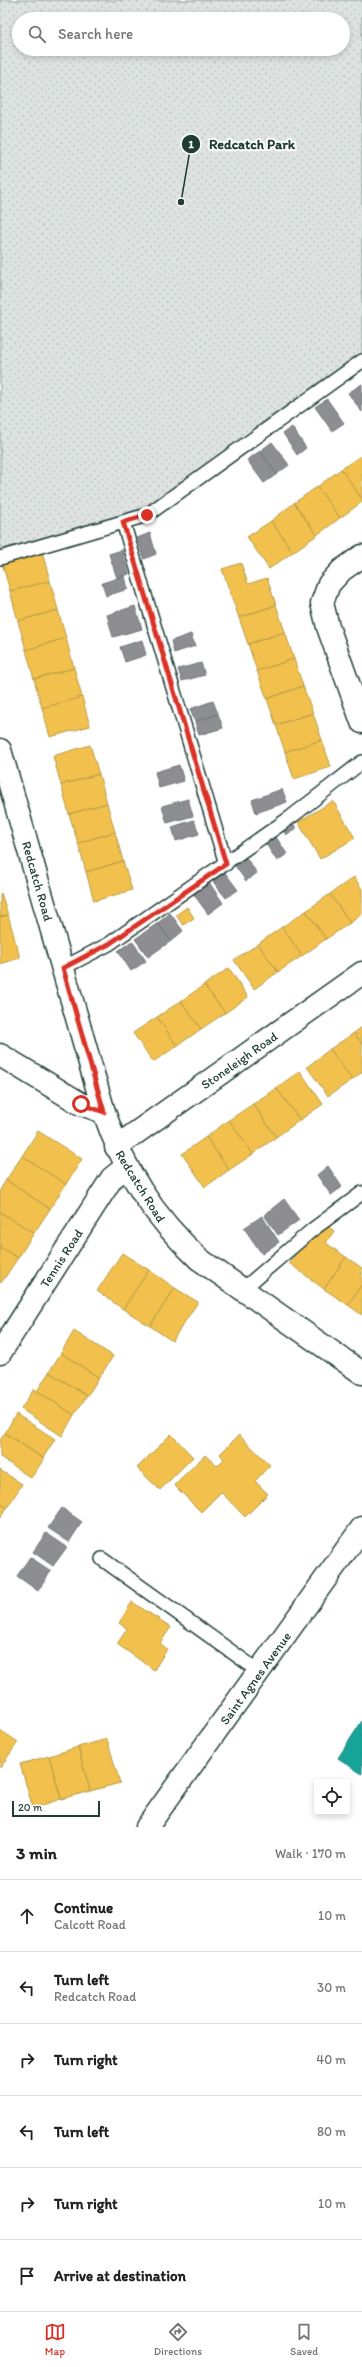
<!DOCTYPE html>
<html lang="en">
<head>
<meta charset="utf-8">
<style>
  :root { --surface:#fff; --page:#f6f6f6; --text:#202124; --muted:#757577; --line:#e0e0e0; --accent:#d93025 }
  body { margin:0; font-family:Itim,sans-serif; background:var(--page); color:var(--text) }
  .controls { position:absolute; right:12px; bottom:12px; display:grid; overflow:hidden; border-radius:4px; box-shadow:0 2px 6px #0003 }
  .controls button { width:36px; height:36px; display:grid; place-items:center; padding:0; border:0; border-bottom:1px solid var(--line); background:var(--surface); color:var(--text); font:20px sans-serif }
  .scale { position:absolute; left:12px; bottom:10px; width:88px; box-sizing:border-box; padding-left:4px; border:2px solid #1f3d34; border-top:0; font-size:11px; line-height:14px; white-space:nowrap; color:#1f3d34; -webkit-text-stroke:3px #fff; paint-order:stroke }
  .stop { position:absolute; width:12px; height:12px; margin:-9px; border:3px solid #d93025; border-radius:50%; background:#fff }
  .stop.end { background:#d93025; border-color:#fff; box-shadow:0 1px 4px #0008 }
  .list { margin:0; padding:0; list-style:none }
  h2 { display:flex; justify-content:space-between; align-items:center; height:52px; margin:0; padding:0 16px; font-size:17px }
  h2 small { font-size:13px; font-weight:400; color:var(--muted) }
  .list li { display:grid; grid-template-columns:26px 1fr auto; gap:12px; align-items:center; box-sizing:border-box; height:72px; padding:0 16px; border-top:1px solid var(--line) }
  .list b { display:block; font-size:15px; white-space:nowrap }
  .list p { margin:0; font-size:13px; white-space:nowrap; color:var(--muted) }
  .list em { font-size:13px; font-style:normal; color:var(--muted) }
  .icon { flex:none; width:22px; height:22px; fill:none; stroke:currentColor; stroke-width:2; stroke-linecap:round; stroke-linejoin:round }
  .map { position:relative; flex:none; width:362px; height:1827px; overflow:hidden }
  .search { position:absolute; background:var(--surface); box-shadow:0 2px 6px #0003; left:12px; right:12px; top:12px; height:44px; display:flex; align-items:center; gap:10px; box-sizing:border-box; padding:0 14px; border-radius:22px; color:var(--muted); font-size:15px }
  .sheet { height:484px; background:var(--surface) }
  nav { display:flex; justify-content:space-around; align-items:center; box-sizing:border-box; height:56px; border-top:1px solid var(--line); background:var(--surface); font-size:11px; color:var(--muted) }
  nav a { display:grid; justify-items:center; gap:2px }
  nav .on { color:var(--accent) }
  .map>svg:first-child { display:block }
</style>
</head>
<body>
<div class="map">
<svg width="362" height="1827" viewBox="0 0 362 1827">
  <defs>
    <pattern id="park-dots" width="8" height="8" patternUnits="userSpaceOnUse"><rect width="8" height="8" fill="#dee3e2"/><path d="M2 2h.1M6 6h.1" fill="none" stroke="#bec4c2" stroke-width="1.8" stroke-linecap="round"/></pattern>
  </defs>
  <rect width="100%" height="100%" fill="#fff"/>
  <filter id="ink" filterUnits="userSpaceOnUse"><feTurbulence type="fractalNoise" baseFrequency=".025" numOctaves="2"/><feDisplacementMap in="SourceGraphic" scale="8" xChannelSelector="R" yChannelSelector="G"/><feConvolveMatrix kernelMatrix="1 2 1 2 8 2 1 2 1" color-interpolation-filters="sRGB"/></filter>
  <g filter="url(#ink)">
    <path fill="url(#park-dots)" stroke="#7e908b" fill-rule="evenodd" d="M0,0h362v355l-218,153 -144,42zM19,19h324v30h-324z"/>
    <g fill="#f2c14e" stroke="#b39946">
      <path d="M362,455v44l-21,-30z"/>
      <path d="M341,469l21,30v3l-22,16 -23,-31z"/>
      <path d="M317,487l23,31 -23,17 -23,-32z"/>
      <path d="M294,503l23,32 -24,17 -22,-31z"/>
      <path d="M271,521l22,31 -24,17 -22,-32z"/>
      <path d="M42,551l8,30 -40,10 -8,-28z"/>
      <path d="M241,563l7,21 19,-6 9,27 -37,13 -17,-49z"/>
      <path d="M50,581l8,29 -40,11 -8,-30z"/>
      <path d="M276,605l9,27 -37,12 -9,-26z"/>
      <path d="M58,610l8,28 -40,12 -8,-29z"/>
      <path d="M285,632l9,27 -37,12 -9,-27z"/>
      <path d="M66,638l8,30 -40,11 -8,-29z"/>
      <path d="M294,659l9,27 -36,13 -10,-28z"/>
      <path d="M74,668l8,29 -40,11 -8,-29z"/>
      <path d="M303,686l10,27 -37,12 -9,-26z"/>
      <path d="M82,697l8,29 -40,11 -8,-29z"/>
      <path d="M313,713l9,27 -37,12 -9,-27z"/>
      <path d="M322,740l9,27 -37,12 -9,-27z"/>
      <path d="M90,745l9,29 -38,11 -8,-29z"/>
      <path d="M99,774l8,29 -38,11 -8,-29z"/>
      <path d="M333,801l22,37 -35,21 -22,-37z"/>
      <path d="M107,803l8,29 -37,11 -9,-29z"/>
      <path d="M115,832l8,29 -37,11 -8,-29z"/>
      <path d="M123,861l9,29 -38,11 -8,-29z"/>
      <path d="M354,877l8,12v25l-12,9 -20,-29z"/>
      <path d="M1,893l7,22 -8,2v-23z"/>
      <path d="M330,894l20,29 -24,16 -20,-28z"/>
      <path d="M187,907l7,11 -11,7 -7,-10z"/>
      <path d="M306,911l20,28 -24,17 -20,-29z"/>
      <path d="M8,915l12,43 -20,6v-47z"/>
      <path d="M282,927l20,29 -24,16 -20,-28z"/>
      <path d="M258,944l20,28 -24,17 -20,-29z"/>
      <path d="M229,968l19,29 -23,16 -21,-28z"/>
      <path d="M204,985l21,28 -24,16 -20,-28z"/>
      <path d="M181,1001l20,28 -24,17 -20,-29z"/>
      <path d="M157,1017l20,29 -24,16 -20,-29z"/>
      <path d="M362,1027v17l-8,-11z"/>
      <path d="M354,1033l8,11v28l-10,8 -22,-31z"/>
      <path d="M330,1049l22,31 -24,16 -21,-29z"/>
      <path d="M300,1071l23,33 -23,16 -24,-32z"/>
      <path d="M276,1088l24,32 -24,17 -23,-33z"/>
      <path d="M253,1104l23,33 -23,17 -24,-34z"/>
      <path d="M229,1120l24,34 -24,16 -23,-33z"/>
      <path d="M38,1131l44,28 -16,25 -44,-28z"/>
      <path d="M206,1137l23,33 -24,17 -23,-33z"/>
      <path d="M22,1156l44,28 -16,25 -44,-29z"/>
      <path d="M6,1180l44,29 -16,24 -34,-21v-22z"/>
      <path d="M0,1212l34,21 -16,25 -18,-11z"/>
      <path d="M328,1226l6,5 -8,12 20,14 -22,32 -35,-26 14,-19z"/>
      <path d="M0,1247l18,11 -17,25 -1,-1z"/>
      <path d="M122,1253l27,17 -26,39 -26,-18z"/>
      <path d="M346,1257l16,11v16l-14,21 -24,-16z"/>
      <path d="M149,1270l26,18 -25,38 -27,-17z"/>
      <path d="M362,1284v31l-14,-10z"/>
      <path d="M175,1288l23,14 -26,39 -22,-15z"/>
      <path d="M74,1331l39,25 -14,22 -38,-25z"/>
      <path d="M61,1353l38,25 -12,18 -38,-24z"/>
      <path d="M49,1372l38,24 -13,19 -37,-24z"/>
      <path d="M34,1389l40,26 -12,21 -41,-27z"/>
      <path d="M16,1414l39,25 -12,19 -38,-25z"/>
      <path d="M5,1433l39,26 -13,19 -31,-21v-17z"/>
      <path d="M171,1434l22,23 -33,33 -23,-22z"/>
      <path d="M239,1435l31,30 -15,16 13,13 -23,23 -24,-25 -20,20 -27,-27 31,-30 12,11 7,-7 -4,-5z"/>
      <path d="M0,1470l22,14 -15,24 -7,-5z"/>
      <path d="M0,1503l7,5 -7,10z"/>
      <path d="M132,1602l39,25 -11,16 7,6 -13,21 -37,-26 10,-15 -8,-6z"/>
      <path d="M0,1730l18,12 -18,26z"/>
      <path d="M107,1739l13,44 -30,8 -12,-44z"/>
      <path d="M78,1747l12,44 -29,8 -12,-43z"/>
      <path d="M49,1756l12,43 -28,9 -13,-44z"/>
    </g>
    <path fill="#17a398" stroke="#19847a" d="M362,1721v53l-24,-16z"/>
    <g fill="#8d8d92" stroke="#6c7576">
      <path d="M362,384v28l-14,-19z"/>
      <path d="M327,399l17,24 -12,8 -17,-24z"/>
      <path d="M292,427l14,21 -9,7 -14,-22z"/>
      <path d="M272,442l17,23 -12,9 -17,-23z"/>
      <path d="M260,451l17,23 -13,9 -17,-23z"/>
      <path d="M150,533l6,21 -12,5 -7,-21z"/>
      <path d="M122,550l7,24 -12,4 -8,-24z"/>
      <path d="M125,576l3,13 -22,7 -4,-13z"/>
      <path d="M135,606l7,23 -29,8 -6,-22z"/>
      <path d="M191,634l4,12 -21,7 -3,-12z"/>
      <path d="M142,640l4,15 -21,7 -5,-15z"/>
      <path d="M201,663l4,12 -23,6 -4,-12z"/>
      <path d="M213,701l5,13 -23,8 -5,-13z"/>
      <path d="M218,714l5,14 -24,7 -4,-13z"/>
      <path d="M179,765l5,16 -25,7 -4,-16z"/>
      <path d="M282,789l5,13 -31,11 -4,-13z"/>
      <path d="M188,799l5,17 -26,7 -5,-17z"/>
      <path d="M194,820l5,14 -23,7 -4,-14z"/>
      <path d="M291,821l5,7 -10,7 -5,-7z"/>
      <path d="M276,837l11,17 -10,7 -11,-17z"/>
      <path d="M244,855l13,18 -11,8 -13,-18z"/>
      <path d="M223,870l15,20 -12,8 -15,-19z"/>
      <path d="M208,881l15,22 -15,11 -16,-22z"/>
      <path d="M170,913l13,18 -12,10 -13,-18z"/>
      <path d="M158,923l13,18 -23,16 -13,-18z"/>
      <path d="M132,941l14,20 -15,10 -13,-20z"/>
      <path d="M328,1166l14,21 -11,8 -14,-20z"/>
      <path d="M284,1199l15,21 -21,15 -14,-20z"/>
      <path d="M262,1216l17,26 -17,12 -18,-26z"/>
      <path d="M62,1508l20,14 -13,20 -21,-14z"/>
      <path d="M46,1533l21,14 -14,19 -20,-14z"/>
      <path d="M30,1557l21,14 -13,20 -21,-15z"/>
    </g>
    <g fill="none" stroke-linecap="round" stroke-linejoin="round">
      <g stroke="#1f3d34" stroke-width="16">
        <g id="lane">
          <path d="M123,522l103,342"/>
          <path d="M0,558l147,-43 215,-154"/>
          <path d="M63,968l46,-24 182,-127 71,-55"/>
          <path d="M242,1290l70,-60 50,-37"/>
          <path d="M102,1559l158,113"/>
        </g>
      </g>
      <g stroke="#1f3d34" stroke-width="25">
        <g id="street">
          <path d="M362,556l-20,14 -13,14 -7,19 6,24 34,95"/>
          <path d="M0,1055l81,49 23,8"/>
          <path d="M116,1147l246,-174"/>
          <path d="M0,1353l112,-175 14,-11"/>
          <path d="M147,1827l215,-299"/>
        </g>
      </g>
      <g stroke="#1f3d34" stroke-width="25">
        <path id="secondary" d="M0,750l104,362c20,59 49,104 95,147l163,114"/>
      </g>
      <use href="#lane" stroke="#fff" stroke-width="13"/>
      <use href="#street" stroke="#fff" stroke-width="22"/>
      <use href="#secondary" stroke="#fff" stroke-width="22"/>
    </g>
  </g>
  <g fill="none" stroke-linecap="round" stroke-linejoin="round" filter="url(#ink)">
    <path stroke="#d93025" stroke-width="5" d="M81,1104l23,8 -41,-144 46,-24 117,-80 -103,-342 24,-7"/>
  </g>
  <g text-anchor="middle" stroke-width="4" stroke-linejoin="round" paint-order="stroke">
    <g font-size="13" fill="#1f3d34" stroke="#fff">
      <text transform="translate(38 881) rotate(74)" y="5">Redcatch Road</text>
      <text transform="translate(239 1060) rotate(-35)" y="5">Stoneleigh Road</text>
      <text transform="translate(141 1186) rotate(58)" y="5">Redcatch Road</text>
      <text transform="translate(61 1258) rotate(-57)" y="5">Tennis Road</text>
      <text transform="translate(255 1678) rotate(-54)" y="5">Saint Agnes Avenue</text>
    </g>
  </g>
  <path fill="none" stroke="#1f3d34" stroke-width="1.5" d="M181 202L191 144"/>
  <g fill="#1f3d34" stroke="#fff" stroke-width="1.5">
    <circle cx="181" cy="202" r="4"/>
    <circle cx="191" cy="144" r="10"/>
  </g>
  <g font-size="12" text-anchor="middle" font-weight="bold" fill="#fff">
    <text x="191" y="148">1</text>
  </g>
  <g font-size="14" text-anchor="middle" font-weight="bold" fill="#1f3d34" stroke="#fff" stroke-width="4" stroke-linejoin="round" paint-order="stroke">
    <text x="252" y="149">Redcatch Park</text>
  </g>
</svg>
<div class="controls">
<button><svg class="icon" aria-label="locate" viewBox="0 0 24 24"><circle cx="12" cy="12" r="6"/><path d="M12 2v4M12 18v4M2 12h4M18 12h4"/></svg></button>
</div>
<div class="scale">20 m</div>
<div class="stop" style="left:81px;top:1104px"></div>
<div class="stop end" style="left:147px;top:515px"></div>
<div class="search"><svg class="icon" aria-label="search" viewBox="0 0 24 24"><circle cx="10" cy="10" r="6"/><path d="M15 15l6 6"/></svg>Search here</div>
</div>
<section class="sheet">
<h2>3 min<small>Walk · 170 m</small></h2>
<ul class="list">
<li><svg class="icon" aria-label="ahead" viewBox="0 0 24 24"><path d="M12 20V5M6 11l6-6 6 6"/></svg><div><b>Continue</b><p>Calcott Road</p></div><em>10 m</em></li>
<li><svg class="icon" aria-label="left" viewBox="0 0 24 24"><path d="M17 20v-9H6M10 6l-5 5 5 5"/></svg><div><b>Turn left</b><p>Redcatch Road</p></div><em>30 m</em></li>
<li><svg class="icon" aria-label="right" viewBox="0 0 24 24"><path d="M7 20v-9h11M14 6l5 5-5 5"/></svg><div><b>Turn right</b></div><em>40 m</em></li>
<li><svg class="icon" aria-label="left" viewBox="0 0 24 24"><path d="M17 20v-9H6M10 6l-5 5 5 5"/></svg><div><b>Turn left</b></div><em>80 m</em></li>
<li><svg class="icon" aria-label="right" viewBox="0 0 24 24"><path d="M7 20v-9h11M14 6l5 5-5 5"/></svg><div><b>Turn right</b></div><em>10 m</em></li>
<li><svg class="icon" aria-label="arrive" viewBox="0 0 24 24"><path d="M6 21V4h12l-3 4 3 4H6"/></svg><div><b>Arrive at destination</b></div></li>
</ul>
</section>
<nav>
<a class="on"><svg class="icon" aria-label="map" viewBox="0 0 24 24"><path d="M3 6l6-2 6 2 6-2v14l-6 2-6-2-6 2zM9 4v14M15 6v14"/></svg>Map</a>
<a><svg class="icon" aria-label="directions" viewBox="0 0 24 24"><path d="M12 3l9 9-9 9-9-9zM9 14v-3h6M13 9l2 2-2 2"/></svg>Directions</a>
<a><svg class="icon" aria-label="saved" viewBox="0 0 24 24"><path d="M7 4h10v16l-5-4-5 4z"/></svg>Saved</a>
</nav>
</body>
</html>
